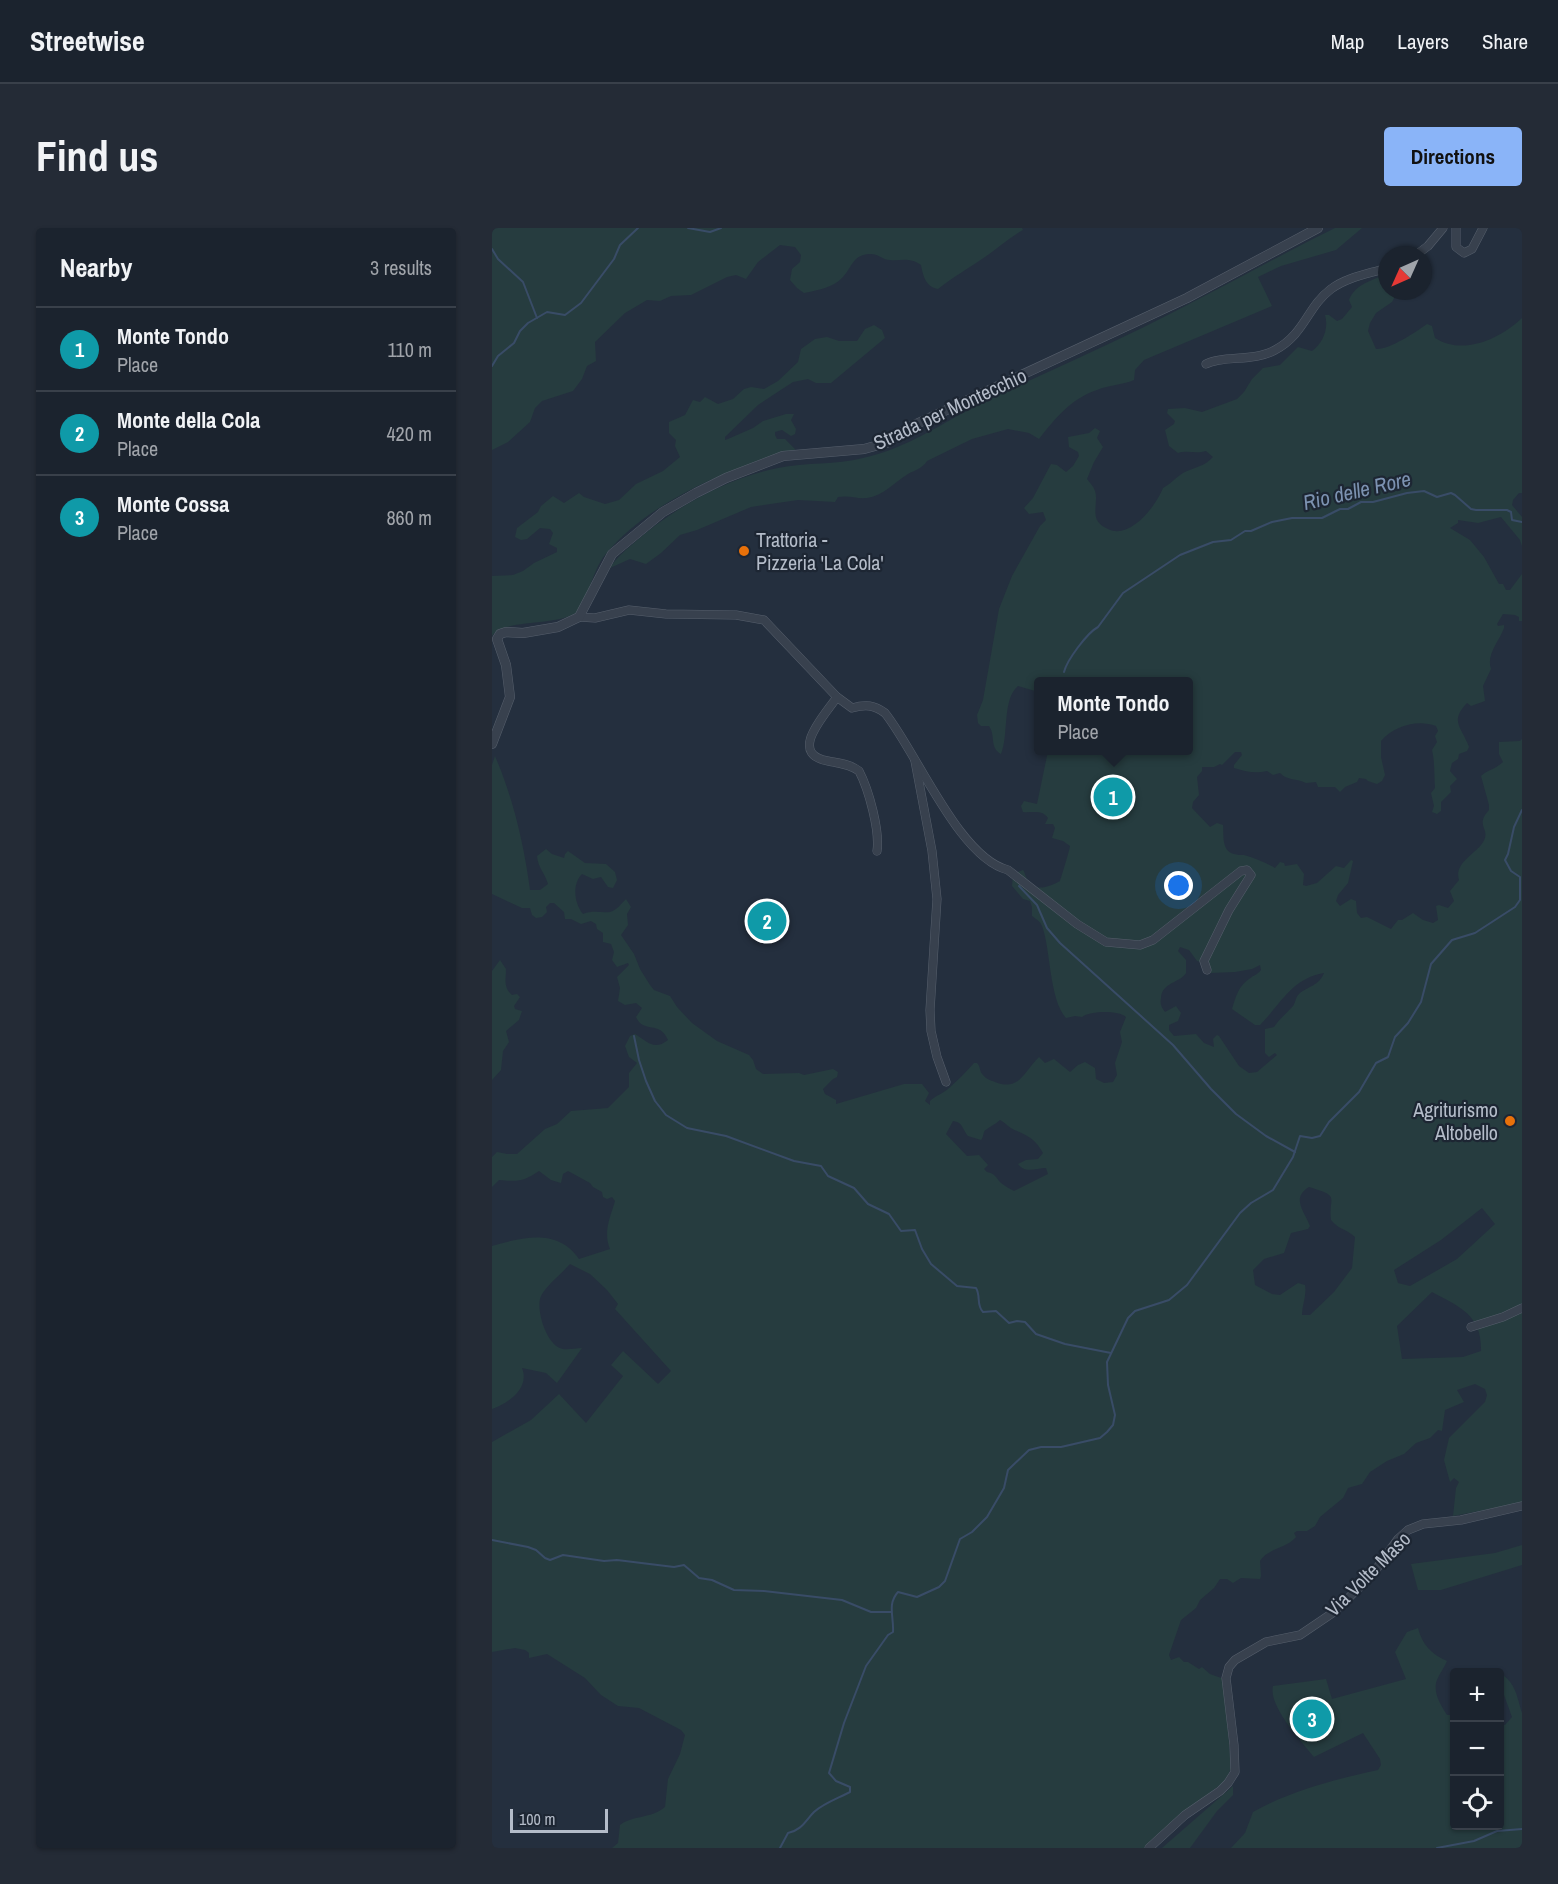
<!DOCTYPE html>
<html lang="en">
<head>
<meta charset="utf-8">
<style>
  :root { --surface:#1b232e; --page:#242b36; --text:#f1f3f6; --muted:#a0a4aa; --line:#39404a; --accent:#8ab4f8 }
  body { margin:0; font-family:"Archivo Narrow",sans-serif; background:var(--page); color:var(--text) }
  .controls { position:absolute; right:18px; bottom:18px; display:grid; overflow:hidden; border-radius:6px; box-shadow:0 2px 4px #0004 }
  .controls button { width:54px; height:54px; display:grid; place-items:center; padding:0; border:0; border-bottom:2px solid var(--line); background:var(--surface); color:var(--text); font:30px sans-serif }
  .compass { position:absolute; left:886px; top:18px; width:54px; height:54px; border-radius:50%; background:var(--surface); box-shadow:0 2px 4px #0004; rotate:225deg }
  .scale { position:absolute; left:18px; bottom:15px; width:98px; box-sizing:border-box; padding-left:6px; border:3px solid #b4bcc9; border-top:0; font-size:16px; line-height:21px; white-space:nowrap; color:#b4bcc9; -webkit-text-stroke:4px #1d2633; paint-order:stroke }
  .you { position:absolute; left:687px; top:658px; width:21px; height:21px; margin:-15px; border:4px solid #fff; border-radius:50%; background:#1a73e8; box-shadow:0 0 0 9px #1a73e833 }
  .badge { display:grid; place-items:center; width:39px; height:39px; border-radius:50%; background:var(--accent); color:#fff; font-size:20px; font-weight:700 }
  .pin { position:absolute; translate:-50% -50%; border:3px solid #fff; box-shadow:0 2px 6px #0006 }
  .popup { position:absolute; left:542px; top:449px; width:159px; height:78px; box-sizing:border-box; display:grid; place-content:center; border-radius:6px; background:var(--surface); filter:drop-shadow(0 2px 4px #0005); font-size:20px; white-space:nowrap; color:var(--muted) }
  .popup b { font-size:22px; color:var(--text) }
  .popup::after { content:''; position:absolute; left:50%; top:100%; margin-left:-12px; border:12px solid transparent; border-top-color:var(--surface) }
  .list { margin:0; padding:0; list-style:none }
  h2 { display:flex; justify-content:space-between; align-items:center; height:78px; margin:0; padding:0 24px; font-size:26px }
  h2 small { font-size:20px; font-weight:400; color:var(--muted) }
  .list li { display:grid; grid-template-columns:39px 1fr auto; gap:18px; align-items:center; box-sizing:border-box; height:84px; padding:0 24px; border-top:2px solid var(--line) }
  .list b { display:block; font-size:22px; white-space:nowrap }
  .list p { margin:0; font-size:20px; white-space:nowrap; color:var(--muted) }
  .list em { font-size:20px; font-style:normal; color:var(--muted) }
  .icon { flex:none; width:33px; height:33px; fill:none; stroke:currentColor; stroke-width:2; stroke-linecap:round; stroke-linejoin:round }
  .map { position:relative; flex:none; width:1030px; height:1620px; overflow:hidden; border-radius:6px }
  header { display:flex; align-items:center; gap:36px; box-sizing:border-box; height:84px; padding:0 30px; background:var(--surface); border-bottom:2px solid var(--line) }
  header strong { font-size:28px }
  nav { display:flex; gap:33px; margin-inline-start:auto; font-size:21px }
  .intro { display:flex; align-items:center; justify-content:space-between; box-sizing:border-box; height:144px; padding:0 36px }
  h1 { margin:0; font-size:42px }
  .button { padding:15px 27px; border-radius:6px; background:var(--accent); color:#111; font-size:21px; font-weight:700 }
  main { display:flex; gap:36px; padding:0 36px }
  aside { flex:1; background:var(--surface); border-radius:6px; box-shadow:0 2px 4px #0004 }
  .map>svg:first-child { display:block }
</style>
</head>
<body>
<header>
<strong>Streetwise</strong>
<nav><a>Map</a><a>Layers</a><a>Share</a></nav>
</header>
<div class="intro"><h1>Find us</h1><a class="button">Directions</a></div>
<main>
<aside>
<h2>Nearby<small>3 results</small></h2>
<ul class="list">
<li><span class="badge" style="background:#0f9aa8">1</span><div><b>Monte Tondo</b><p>Place</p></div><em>110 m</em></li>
<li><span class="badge" style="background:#0f9aa8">2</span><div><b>Monte della Cola</b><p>Place</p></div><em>420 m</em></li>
<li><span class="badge" style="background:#0f9aa8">3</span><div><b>Monte Cossa</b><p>Place</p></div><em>860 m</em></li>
</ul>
</aside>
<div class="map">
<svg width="1030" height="1620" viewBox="0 0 1030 1620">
  <rect width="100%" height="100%" fill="#242f3e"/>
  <g fill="#263c3f" fill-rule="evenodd">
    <path d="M0,0h530l1,2c-14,8 -25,18 -38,27 -16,11 -32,20 -47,32 -12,-2 -15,-13 -17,-24 -12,-8 -19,-4 -31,-5 -8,0 -12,-7 -21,-6 -16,1 -17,13 -26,23 -10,11 -25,13 -39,16l-7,-5 -7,-8 2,-11 8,-7 1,-7 -6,-8 -15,-2 -22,17 -12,17 -10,-4 -9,2 -36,18 -20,1 -11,5 -13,-1 -22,13 -30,29 1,19 -9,5 -5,13 -9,12 -31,10 -7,7 -5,14 -22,20 -16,8z"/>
    <path d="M843,0h27l-26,22 -55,16 -23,11 14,29 -128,54 -9,10 -1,10c-12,5 -25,5 -37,10 -27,9 -42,29 -58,49l-10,-6 -21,-4 -36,10 -45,22c-5,8 -12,9 -19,13 -13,8 -25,22 -41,24 -11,1 -17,-3 -29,-1l-3,5 -37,-2 -47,7 -54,23 -17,5 -19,18 -15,11 -16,-5 -20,9c6,-10 16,-18 25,-26 39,-34 91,-64 143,-74 28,-6 58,-3 85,-10 43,-9 81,-36 119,-55 53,-26 107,-49 160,-75 65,-32 128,-68 193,-100z"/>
    <path d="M895,46v17h11l-6,11 -16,11 -6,10 -2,8 8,18c13,1 40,-17 51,-25l5,2 3,12c28,18 65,1 87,-20v175h-3l-6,7 -1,5 10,12v29l-2,-6 -19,-23 -23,6 -20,-3v3l-8,5 20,12 14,17 15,27h4l3,6h4l12,-16v47h-3v-4l-4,-2 -12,-1 -6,10 1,2 6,-1v3c-5,14 -18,26 -13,41l-8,17 2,15 -14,5 -4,-3c-18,19 -5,24 2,44l-2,4 -8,3 -1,5 -6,4 -2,8 7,8 -7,7 1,6 -10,10v9l-4,3 -5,-2 2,-6 -3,-13 4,-5c-1,-13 0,-25 -3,-38l5,-8 -2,-6 3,-5 -2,-5c-19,-7 -42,0 -55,15v16l4,18 -3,6 -5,3 -9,-3 -2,-2 -7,-1 -2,4 -12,5 -5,5 -5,-5h-17l-2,-5 -10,1c-9,-5 -19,-2 -26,-10l-7,2 -6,-4c-12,3 -23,0 -33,-3v-3l8,-10 -1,-3h-6l-13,13 -2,-1 -6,3h-12v4l-5,6 2,18 -6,7 -1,6 18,19 7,-4 6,2c1,9 -2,26 11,29 3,1 7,1 10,1 11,3 22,8 31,13l5,-6 4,1 1,3 12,-2 7,10 -1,11 3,1 11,-3 19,-17 8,2 7,-8 2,1 -5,22 -10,12 -2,6 4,5 11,-7 5,2 1,12 4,5 6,-1 24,12 7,-9h4l11,-7 10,7 10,3 5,-3 -2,-14 3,-1 9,3 6,-7 -4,-10 9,-11c-5,-16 14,-25 22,-35 13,-17 -8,-17 8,-35v-5l-8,-29c6,-6 15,-7 22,-14l-4,-8v-12l21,-1 2,-2v764l-69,13 3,-28 3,-6 -5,-4 -4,4 -6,-22 5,-22 36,-36 2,-7 -2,-6 -10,-5 -18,6 7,12 -19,8 -3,21 -4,-1 -8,8 -14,5 -12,11 -17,7 -17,11 -8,12 -14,4 -5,10 -23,19 -5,9 -8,5h-10l-3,2 2,4c-10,12 -28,11 -36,24l1,15 -1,3 -19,-1 -8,5 -6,-4h-7l-6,9 -14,12 -4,8 -15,12 -12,35 2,5 8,-3 5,5h4l11,7 3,-2 8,7 14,5 7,89 -5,12 -48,39 -30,29h-536l6,-5 2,-18c13,-10 31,-6 45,-18l3,-28 12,-25 5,-19 -4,-5 -42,-22 -21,-2 -17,-11 -16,-17 -38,-24 -18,4v-5l-4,-3 -10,-2 -23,4v-210l39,-22 28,-26 27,29 37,-47 -12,-11 12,-14 35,33 13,-13 -56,-62 3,-5 -11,-14 -17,-16 -20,-10c-8,9 -24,22 -29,32 -6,13 6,51 22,53 6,1 13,-1 19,-1l-25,35 -11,-10 -24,-5c8,20 -13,35 -30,41v-163c31,-9 66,-18 87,13l31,-10c-7,-17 0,-31 5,-48l-3,-4 -5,2 -4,-2 -1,-5 -9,-5 -3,-4 -22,-12 -5,3 -2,9 -10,-3 -12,-9c-15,10 -20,11 -40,9l-7,7v-30l5,-5 10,2h10l28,-25 12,-5 14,-13 37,-3 21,-21v-14l8,-10 -8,-6 -4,-11 5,-10 5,-2c13,8 19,17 33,6 -8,-20 -25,-6 -32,-23l6,-9 -6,-5 -11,2 -7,-4 2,-13 -3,-11 12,-12 -1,-2 -11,4 -5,-7 2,-8 -3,-8 -8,-2v-9l-6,-4 -1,-5 -5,-3 -10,3 -10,-5h-6l-1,-7 -10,-9h-4l-4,4 1,5 -5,5 -6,1 -4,-3 -2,-7h-8l-30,-14v-129l3,-9c18,42 29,88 35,134h10l8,-6c-3,-11 -10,-16 -11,-28l9,-7 6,5 12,4 1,-4 3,-3 17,12 21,1 9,8 2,8 -4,8 -5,-1 -7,-10 -8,2 -11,-5c-10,10 -8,29 1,40 10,-4 18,-1 27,-2 6,-1 12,-9 16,-13l5,8 -4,7 1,11 -7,10 13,19 6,15 10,16 4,5 16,6 7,11 15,16 25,18 32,14 4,5 3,9 7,5 36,-1 5,2 29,-6 5,3 -1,5 -4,2 -10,10 2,5 11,6v4l68,-20h18l7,9 -4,8 5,4v-4c5,-5 12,-7 18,-12 9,-8 18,-17 26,-26h3c4,4 2,8 6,12 3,4 7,5 12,7 25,10 29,-11 44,-25l6,6 9,-4 16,13 8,-7 7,-3 10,6 1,11 8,4 9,-1 4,-7 -2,-12 7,-21 -2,-10 6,-15c-8,-7 -36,-6 -44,0l-7,-1 -9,2c-17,-19 -15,-68 -24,-92 -2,-5 -6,-7 -10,-10v-9l-2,-6 -7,-2 -11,-13 1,-12 10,-4c2,2 2,6 4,9 7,14 22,8 33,2 1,-3 10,-32 10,-35l-7,-5 -11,-3 3,-10 -2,-4h-8l3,-6c-6,-9 -16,-5 -25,-6l-2,-6 3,-5 13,3 11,-53 140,-1v-68h-150v6l-3,3 -17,-5c-16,13 -9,49 -17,68 -12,-7 -5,-18 -12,-28h-8l-3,-3 -1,-8 6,-15 16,-91 13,-33 28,-50 6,-6 -3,-8 -14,2 -5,-6 9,-10 18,-34 6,1 9,7 7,-6 6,-10 -1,-4 -9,-5 -1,-10 21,-4 6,-5 5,3 -3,7 6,9 -9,15 -7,17c3,4 7,8 8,12 3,9 -2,20 2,29 2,4 6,7 11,9 22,11 48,-23 55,-41 8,-4 13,-11 20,-15 11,-6 21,-6 30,-16l-7,-6c-10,3 -19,-1 -28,2l-9,-7 -4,-16 9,-6 1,-3 -8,-8 1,-4 17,-1 17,4 35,-13 7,-7 8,-13 11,-11 17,-3 18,-18 14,4c11,-8 17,-23 13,-36h4l8,6 5,-2 10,-12 -3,-7c6,-16 24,-20 38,-26zM688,719l9,3 8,11 4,1 4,8 5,3 25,-1 17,-3 8,-4 1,5c-4,5 -7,5 -12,9 -11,8 -13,17 -17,30l23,16h5c20,-20 32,-47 64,-52 -5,13 -16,13 -25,21 -4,4 -3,8 -6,12 -6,7 -13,12 -19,21l-9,2v24l4,4 6,-4 2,2 -20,17 -8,1 -10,-7 -20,-30 -2,-1 -4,4 1,8 -10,-4 -8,-9 -22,2 -5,-6v-5l9,-4 3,-8 -5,-7 -11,6c-4,-5 -5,-8 -4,-14 1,-16 19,-15 25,-25v-13l-8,-9zM508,892c6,3 10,9 17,11 13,6 18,8 26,22l-5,6 -12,1 -8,4c7,10 18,4 28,4l2,6 -34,17c-4,-2 -9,-5 -13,-8 -5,-5 -5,-9 -14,-11l-3,-3 4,-4 -9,-10 -12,1 -21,-22 7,-13c10,1 9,8 15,15l13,4c2,-2 2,-5 3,-8 1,-3 12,-8 16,-12zM817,959c33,10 19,9 22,33 8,10 16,9 24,17l-3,31 -18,24 -24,23h-8c0,-10 5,-20 3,-30l-7,-2 -18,12 -8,-1 -17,-9 -2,-15 11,-11 20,-6 7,-20 17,-4 2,-3c-6,-15 -19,-28 -1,-39zM990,980l13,16 -38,35 -47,27 -12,-3 -4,-13 47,-30zM940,1064c28,15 50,23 49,59l-18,6 -61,2 -5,-33z"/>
    <path d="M382,97l8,5 3,8 -54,45h-15l-8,-4 -15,3 -35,23 -33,32v3l3,-1 25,-11 10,-7 23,-7h8l-3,6 5,9 -1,5 -4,2 -9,-6 -7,2v3l2,4h8l10,10v4c-63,11 -149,51 -190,102 -12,14 -19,50 -28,57 -20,15 -73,6 -85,24v-60l21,-1 10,-4 11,-8 23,-11v-4l-8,-4 4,-11 -3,-4 -10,-1 -13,11 -6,1 -6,-3 2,-9 21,-16 3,-6 12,-10 11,7 15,-10 5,4 21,7 14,-4 17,-16 27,-13 17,-14 -5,-11 1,-6 -7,-7v-11l16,-7 8,-15 7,2 5,-5 13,7 15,-5 11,-10 7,-2 13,2 14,-8 20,-19 3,-13 14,-10 12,-2 12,4h18l8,-12z"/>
    <path d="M8,732l6,9c0,11 -3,18 6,26l5,-1 3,3 -6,9 1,3 7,2 -3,9 -13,11 3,11 -6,9 -2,19 -9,10v-109z"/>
    <path d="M1030,1317v20l-81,25h-23l-7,-26 84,-11z"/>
    <path d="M926,1400c4,16 13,26 29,33 -3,7 -9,15 -11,22 -2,12 5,22 11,32h7l1,111h45v-102l5,1 7,-8 -12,-33v-11c16,10 17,24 22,40v135h-291l14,-15 8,-21c37,-21 83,-33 125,-42l3,-5 -1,-6 -17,-26 -49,24c-12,-15 -46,-51 -41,-71l53,-7 6,20 74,-20 -11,-27 12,-20z"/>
    <path d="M741,1558v9l-16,16 -27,37h-28z"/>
  </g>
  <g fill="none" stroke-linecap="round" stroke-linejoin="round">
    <g stroke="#394c67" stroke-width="2">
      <path d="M196,0l22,4 11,-4"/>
      <path d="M0,21l6,10 25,23 14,36"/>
      <path d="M0,138l6,-10 16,-13 6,-12 8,-8 19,-11 18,3 16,-12 33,-44 6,-14 18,-17"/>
      <path d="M572,444c3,-12 23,-39 34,-45l25,-34 57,-38 33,-13 18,-2 14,-9h6l21,-9 20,-4h30l18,-9h8l13,-7h12l34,-9 17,-2 13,6 14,-4 4,2 16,14 5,1h31l4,2 1,8 10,2"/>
      <path d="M527,658l18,19 10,23 13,15 113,102 38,44 25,25 30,22 29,16"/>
      <path d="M142,808l5,24 7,21 9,20 11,14 21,13 39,8 68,25 27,5 7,10 26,12 14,16 21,10 12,17 14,-1 7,19 9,15 26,22 19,2c5,8 0,17 7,24l13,-1 13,12 8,-2 8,1 11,12 29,10 46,9"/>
      <path d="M0,1312l36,7 8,3 9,8 5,2 13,-5 41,6 13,-1 57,7 10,-2 15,13 13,2 22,10 30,1 78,9 29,12h20"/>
      <path d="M288,1620l8,-15c14,-3 17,-12 26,-21 10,-9 25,-14 36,-20v-5l-14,-6 -7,-8 15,-50 22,-57 22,-31 5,-3c1,-15 -6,-28 5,-40l19,5 22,-10 6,-6 15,-42 12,-7 15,-15 17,-29 4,-18 21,-20 12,-3h20l39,-9 7,-6 6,-7 2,-10 -7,-30 -1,-23 21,-44 7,-7 34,-11 18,-15 53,-72 11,-10 22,-13 20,-33 7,-21 12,2 8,-2 9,-14 30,-30 17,-29 12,-6 7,-20 13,-14 13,-21 10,-38 21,-24 23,-7 40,-26 5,-7v-23l-9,-6 -6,-11 3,-6 6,-27 8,-17"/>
      <path d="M945,1620l37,-7 23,-10 25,-2"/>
    </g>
    <g stroke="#565f6c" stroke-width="9">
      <g id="minor">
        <path d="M964,0v19l8,6 8,-4 11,-21"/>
        <path d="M924,27l12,-9 15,-18"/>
        <path d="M714,136c18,-9 48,-2 69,-14 30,-16 32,-43 56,-61 16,-12 37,-15 56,-21"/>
        <path d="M87,389l16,1 34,-8 37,4 70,1 28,5 73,77 15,11c14,-4 22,-3 33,5 32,40 74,145 123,157l69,54 29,18 34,3 13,-5 88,-69 6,-1 4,5 -22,35 -25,51 3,9"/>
        <path d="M345,469c-12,18 -50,57 -9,64 10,2 22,3 31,10 10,19 21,60 18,80"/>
        <path d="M423,533l17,90 5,48 -7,111 1,21 6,26 9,25"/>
        <path d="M979,1099l32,-10 19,-9"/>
        <path d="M657,1620l36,-33 35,-24 8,-8 7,-11 -1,-27 -8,-67 3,-11 6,-7 31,-18 34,-7 34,-23 38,-37 26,-36 10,-9 15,-6 38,-4 61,-14"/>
      </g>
    </g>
    <g stroke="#565f6c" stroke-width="10">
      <path id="tertiary" d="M0,516l18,-47 -4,-32 -9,-26 3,-5 6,-2 17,1 35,-6 21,-10 33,-63 51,-42 33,-19 30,-15 57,-22 81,-7 22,-6 26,-17 275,-128 131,-70"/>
    </g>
    <use href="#minor" stroke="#38414e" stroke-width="8"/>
    <use href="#tertiary" stroke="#38414e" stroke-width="9"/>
  </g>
  <g fill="#e8710a" stroke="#1d2633" stroke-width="2">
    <circle cx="252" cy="323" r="6"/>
    <circle cx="1018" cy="893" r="6"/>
  </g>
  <g text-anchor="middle" stroke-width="4.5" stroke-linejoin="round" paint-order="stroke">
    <g font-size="20" fill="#b4bcc9" stroke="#1d2633">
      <text transform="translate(458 181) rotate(-25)" y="7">Strada per Montecchio</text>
      <text transform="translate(876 1346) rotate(-45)" y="7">Via Volte Maso</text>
    </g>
    <g font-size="20" fill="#b4bcc9" stroke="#1d2633" text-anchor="start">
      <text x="264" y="319">Trattoria -<tspan x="264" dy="23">Pizzeria 'La Cola'</tspan></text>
      <text x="1006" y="889" text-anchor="end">Agriturismo<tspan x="1006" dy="23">Altobello</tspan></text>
    </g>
    <g font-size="21" font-style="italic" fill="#7c92b1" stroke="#1d2633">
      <text transform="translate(865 263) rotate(-13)" y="7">Rio delle Rore</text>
    </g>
  </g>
</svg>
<div class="controls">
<button>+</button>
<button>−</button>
<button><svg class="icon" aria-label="locate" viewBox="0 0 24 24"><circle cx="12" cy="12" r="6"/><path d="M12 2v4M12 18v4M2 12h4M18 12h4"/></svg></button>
</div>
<svg class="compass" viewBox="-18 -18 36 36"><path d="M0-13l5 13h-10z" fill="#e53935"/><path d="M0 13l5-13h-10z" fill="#a0a4aa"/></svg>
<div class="scale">100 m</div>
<div class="you"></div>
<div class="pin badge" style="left:621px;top:569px;background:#0f9aa8">1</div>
<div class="popup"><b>Monte Tondo</b>Place</div>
<div class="pin badge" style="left:275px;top:693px;background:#0f9aa8">2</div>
<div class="pin badge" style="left:820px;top:1491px;background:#0f9aa8">3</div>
</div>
</main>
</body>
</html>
